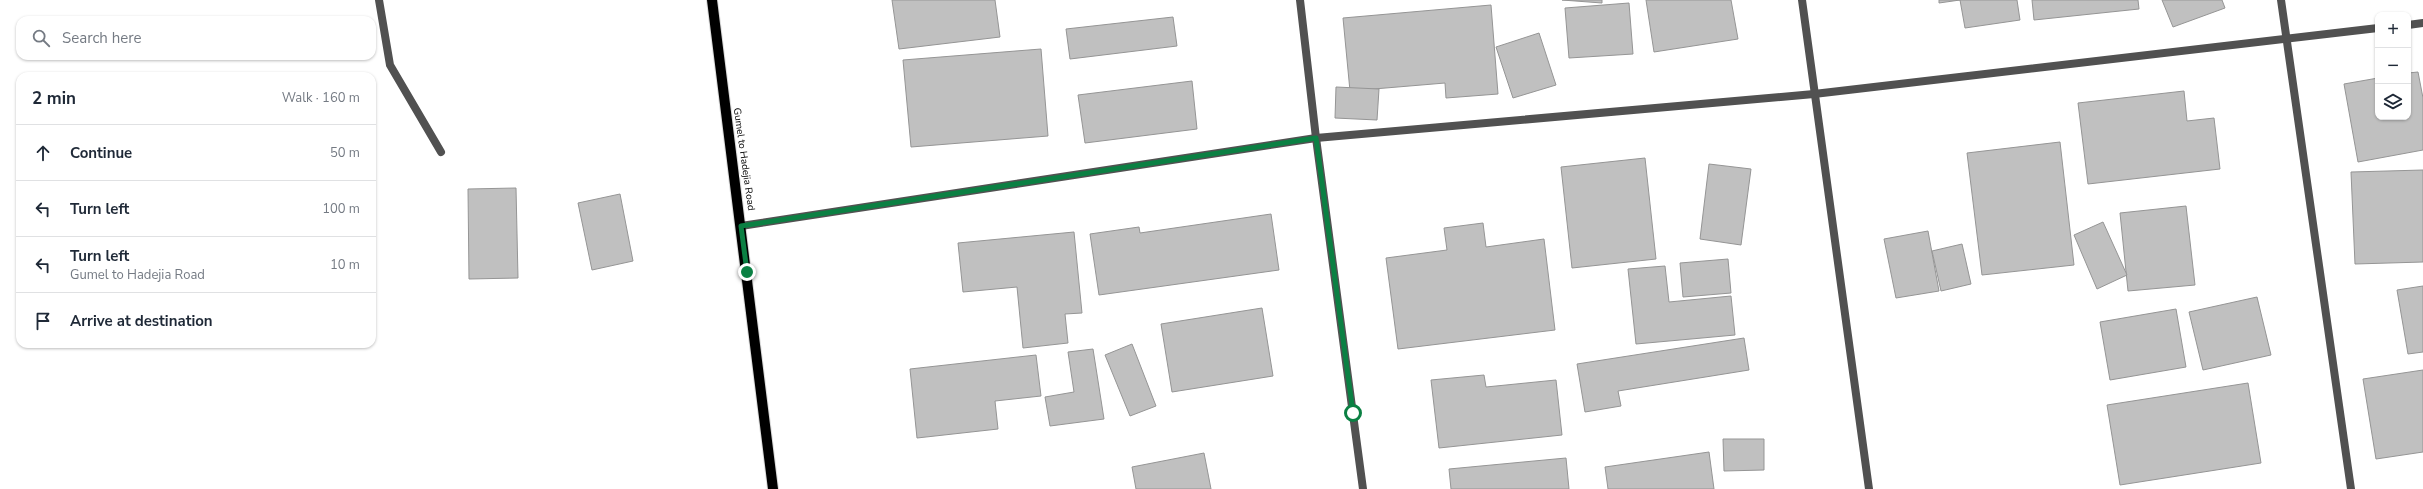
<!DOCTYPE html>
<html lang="en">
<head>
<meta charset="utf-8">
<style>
  :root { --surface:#fff; --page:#f6f6f7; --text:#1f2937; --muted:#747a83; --line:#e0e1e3 }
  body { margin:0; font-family:"Nunito Sans",sans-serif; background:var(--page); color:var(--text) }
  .controls { position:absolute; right:12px; top:12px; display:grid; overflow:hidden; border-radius:8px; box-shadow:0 1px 3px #0004 }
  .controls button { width:36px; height:36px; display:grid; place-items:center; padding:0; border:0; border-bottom:1px solid var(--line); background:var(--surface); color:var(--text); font:20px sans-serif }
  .stop { position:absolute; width:12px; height:12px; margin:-9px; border:3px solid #0b8043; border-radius:50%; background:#fff }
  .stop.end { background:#0b8043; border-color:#fff; box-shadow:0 1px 4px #0008 }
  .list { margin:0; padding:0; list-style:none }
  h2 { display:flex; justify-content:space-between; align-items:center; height:52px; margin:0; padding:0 16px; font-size:17px }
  h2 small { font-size:13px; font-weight:400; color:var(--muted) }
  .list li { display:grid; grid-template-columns:26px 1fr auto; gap:12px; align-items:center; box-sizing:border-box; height:56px; padding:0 16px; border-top:1px solid var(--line) }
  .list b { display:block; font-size:15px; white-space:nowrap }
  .list p { margin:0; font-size:13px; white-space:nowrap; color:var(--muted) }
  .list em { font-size:13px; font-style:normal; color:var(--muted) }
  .icon { flex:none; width:22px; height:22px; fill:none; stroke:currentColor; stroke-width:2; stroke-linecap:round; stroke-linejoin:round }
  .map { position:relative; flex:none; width:2423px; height:489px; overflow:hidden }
  .search { position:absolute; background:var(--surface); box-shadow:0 1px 3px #0004; left:16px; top:16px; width:360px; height:44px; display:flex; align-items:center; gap:10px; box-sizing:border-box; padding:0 14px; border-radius:12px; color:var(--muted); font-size:15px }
  .panel { position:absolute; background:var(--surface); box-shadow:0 1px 3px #0004; left:16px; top:72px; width:360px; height:276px; border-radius:12px }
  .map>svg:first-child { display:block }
</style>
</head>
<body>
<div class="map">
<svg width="2423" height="489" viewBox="0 0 2423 489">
  <rect width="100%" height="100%" fill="#fff"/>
  <g fill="#c0c0c0" stroke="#959595">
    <path d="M892,0h103l5,37 -101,12z"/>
    <path d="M1562,0h40v3z"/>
    <path d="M1646,0h85l7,39 -84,13z"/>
    <path d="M1939,0h78l3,20 -55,8 -5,-28 -21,3z"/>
    <path d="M2032,0h106l1,9 -105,11z"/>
    <path d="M2162,0h60l3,8 -52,19z"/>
    <path d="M1629,3l4,51 -64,4 -4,-50z"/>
    <path d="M1491,5l7,89 -52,4 -1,-15 -95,8 -7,-73z"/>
    <path d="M1173,17l4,29 -107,13 -4,-30z"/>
    <path d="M1539,33l17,52 -43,13 -17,-51z"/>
    <path d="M1041,49l7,87 -137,11 -8,-87z"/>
    <path d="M2418,72l5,26v52l-65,12 -14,-78 34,-6v39h30v-44z"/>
    <path d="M1192,81l5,48 -112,14 -7,-48z"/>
    <path d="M1336,87l43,2 -2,31 -42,-2z"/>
    <path d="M2184,91l3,30 27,-3 6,51 -132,15 -10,-81z"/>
    <path d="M2060,142l14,123 -92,10 -15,-122z"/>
    <path d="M1645,158l11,101 -84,9 -11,-101z"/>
    <path d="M1709,164l42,5 -10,76 -41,-6z"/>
    <path d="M2423,170v92l-68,2 -4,-92z"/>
    <path d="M516,188l2,90 -49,1 -1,-90z"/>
    <path d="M620,194l13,67 -41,9 -14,-67z"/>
    <path d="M2186,206l9,79 -67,6 -8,-78z"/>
    <path d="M1271,214l8,56 -180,25 -9,-61 49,-7 1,6z"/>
    <path d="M2103,222l24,53 -30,14 -23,-54z"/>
    <path d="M1483,223l3,24 58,-8 11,91 -157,19 -12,-91 61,-8 -3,-22z"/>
    <path d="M1928,231l11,60 -43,7 -12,-59z"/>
    <path d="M1074,232l8,81 -17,1 3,29 -45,5 -6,-61 -54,5 -5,-49z"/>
    <path d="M1962,244l9,40 -30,7 -9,-40z"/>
    <path d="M1728,259l3,34 -48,4 -3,-34z"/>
    <path d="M1665,266l4,36 62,-6 4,39 -99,9 -8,-75z"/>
    <path d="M2423,286v66l-15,2 -11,-64z"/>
    <path d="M2257,297l14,58 -68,15 -14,-58z"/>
    <path d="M1262,308l11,68 -101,16 -11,-68z"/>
    <path d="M2176,309l10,58 -76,13 -10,-58z"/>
    <path d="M1744,338l5,32 -131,21 3,15 -36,6 -8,-48z"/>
    <path d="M1132,344l24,62 -26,10 -25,-61z"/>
    <path d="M1093,349l11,70 -54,7 -5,-29 29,-5 -6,-40z"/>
    <path d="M1036,355l5,41 -46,5 3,28 -81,9 -7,-69z"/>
    <path d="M2423,370v82l-47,7 -13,-80z"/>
    <path d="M1484,375l2,12 70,-7 6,55 -123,13 -8,-68z"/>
    <path d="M2248,383l13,80 -141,22 -13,-80z"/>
    <path d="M1723,439h41v31l-40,1z"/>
    <path d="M1709,452l5,37h-106l-3,-22z"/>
    <path d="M1204,453l7,36h-75l-4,-22z"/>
    <path d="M1566,458l3,31h-118l-2,-20z"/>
  </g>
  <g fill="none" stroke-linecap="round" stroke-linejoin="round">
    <g stroke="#dbdbdb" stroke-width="12">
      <path id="primary" d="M712,0l61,489"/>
    </g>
    <path stroke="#515151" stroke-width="8" d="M379,0l11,65 51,87"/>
    <g stroke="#515151" stroke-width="8">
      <path d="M1300,0l16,138 47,351"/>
      <path d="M1802,0l67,489"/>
      <path d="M2281,0l70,489"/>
      <path d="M2408,25l15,-2"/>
      <path d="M741,226l575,-88 498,-44 564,-66"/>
    </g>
    <use href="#primary" stroke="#000" stroke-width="10"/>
  </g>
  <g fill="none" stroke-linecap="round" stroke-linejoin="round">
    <path stroke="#0b8043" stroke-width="5" d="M747,272l-6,-46 575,-88 37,275"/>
  </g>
  <g text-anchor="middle" stroke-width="4" stroke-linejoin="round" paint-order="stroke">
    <g font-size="10" fill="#000" stroke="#fff">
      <text transform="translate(745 159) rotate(82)" y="4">Gumel to Hadejia Road</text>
    </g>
  </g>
</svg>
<div class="controls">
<button>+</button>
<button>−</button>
<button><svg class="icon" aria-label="layers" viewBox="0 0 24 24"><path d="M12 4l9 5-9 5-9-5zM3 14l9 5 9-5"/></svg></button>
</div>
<div class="stop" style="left:1353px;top:413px"></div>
<div class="stop end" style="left:747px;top:272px"></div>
<div class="search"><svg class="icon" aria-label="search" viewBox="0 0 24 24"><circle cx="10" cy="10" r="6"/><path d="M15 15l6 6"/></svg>Search here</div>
<section class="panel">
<h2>2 min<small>Walk · 160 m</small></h2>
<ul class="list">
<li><svg class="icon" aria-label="ahead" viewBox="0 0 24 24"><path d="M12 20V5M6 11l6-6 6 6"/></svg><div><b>Continue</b></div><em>50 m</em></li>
<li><svg class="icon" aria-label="left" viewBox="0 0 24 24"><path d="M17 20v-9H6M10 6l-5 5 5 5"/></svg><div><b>Turn left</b></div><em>100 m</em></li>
<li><svg class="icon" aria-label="left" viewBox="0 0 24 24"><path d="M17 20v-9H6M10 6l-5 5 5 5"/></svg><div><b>Turn left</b><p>Gumel to Hadejia Road</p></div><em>10 m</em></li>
<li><svg class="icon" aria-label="arrive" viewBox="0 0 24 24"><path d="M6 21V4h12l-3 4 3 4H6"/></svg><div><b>Arrive at destination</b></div></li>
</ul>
</section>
</div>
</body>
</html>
